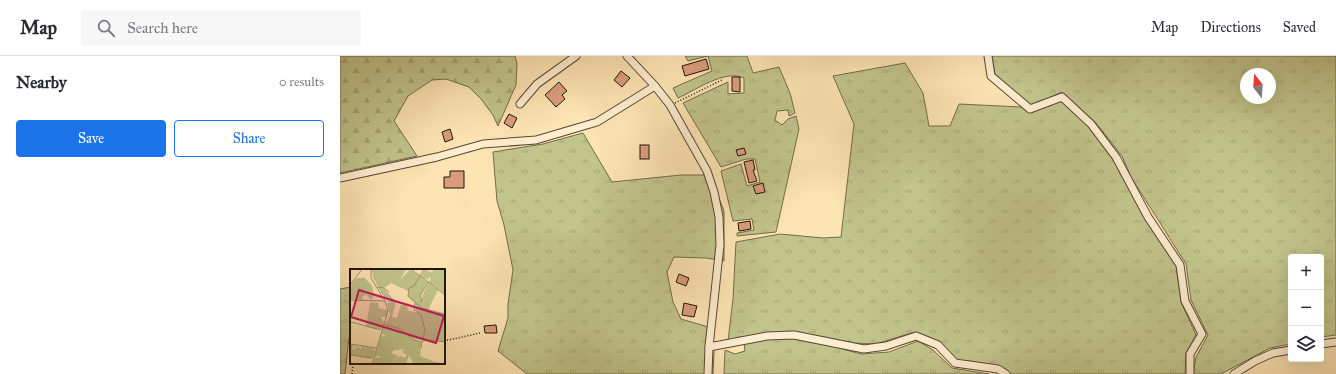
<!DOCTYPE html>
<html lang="en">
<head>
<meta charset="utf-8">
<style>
  :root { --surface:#fff; --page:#f7f7f7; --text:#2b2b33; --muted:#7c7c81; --line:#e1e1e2; --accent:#1a73e8 }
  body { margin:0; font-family:"IM FELL Great Primer",serif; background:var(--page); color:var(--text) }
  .controls { position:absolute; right:12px; bottom:12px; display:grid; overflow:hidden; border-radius:4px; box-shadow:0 4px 16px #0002 }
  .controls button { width:36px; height:36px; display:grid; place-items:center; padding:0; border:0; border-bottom:1px solid var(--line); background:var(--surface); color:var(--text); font:20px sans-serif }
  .compass { position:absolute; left:900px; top:12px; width:36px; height:36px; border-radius:50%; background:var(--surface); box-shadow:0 4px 16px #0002; rotate:343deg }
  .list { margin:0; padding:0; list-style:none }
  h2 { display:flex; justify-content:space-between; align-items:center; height:52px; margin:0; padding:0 16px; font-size:17px }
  h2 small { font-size:13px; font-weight:400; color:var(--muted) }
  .actions { display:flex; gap:8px; padding:12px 16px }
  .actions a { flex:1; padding:9px 0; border:1px solid var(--accent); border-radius:4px; text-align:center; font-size:14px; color:var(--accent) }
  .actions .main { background:var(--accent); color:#fff }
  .icon { flex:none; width:22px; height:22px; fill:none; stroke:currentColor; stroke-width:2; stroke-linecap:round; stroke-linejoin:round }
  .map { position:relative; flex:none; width:996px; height:318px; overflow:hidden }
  header { display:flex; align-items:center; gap:24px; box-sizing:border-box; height:56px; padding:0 20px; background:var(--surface); border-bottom:1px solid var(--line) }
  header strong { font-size:19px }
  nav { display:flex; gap:22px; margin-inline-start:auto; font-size:14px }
  .search { width:280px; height:36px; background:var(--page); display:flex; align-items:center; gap:10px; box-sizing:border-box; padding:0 14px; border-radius:4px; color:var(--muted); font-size:15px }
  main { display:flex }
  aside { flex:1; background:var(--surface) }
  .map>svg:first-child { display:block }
</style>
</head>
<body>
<header>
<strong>Map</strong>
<div class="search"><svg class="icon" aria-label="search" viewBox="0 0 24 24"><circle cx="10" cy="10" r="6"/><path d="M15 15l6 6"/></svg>Search here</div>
<nav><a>Map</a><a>Directions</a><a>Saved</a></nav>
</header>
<main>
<aside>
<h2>Nearby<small>0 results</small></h2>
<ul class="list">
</ul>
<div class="actions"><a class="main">Save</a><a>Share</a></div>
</aside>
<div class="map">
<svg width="996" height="318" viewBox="0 0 996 318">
  <defs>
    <pattern id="grass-tufts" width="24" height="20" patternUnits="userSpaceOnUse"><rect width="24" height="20" fill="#c1c48b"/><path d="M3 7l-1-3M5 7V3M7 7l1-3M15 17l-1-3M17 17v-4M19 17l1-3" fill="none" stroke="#a6a777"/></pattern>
    <pattern id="forest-firs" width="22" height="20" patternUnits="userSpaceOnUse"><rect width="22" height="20" fill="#c1c48b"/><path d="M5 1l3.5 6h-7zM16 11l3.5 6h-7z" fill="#a6a777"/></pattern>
  </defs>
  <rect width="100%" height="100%" fill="#fde4b3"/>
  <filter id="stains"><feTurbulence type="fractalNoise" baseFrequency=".005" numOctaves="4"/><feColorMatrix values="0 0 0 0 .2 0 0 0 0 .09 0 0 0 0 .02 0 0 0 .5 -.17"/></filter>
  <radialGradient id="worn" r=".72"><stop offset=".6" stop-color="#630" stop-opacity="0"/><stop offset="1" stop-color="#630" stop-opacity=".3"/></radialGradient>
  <g fill="url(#grass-tufts)" stroke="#726b4c" fill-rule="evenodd">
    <path d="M345,0h62l6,17 26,-6 11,26 5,20 -6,3 -1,-6 -11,1 -2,9 7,5 6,-6 8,-3 3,13 -23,103 -39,4v-3l17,-3 -2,-11 -19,2 -12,-50 20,-7 6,22 13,-4 -5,-23h-9l-25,8 -38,-64 45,-21v12l16,-1v-15c-19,-9 -48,12 -66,20l-5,-10 39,-17 -4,-15 -20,5z"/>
    <path d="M652,0h344v279l-15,2v-80h-30v87l-21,4 -49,26h-28l3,-17 12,-22 -17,-35 -5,-36 -55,-87 -9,-21 -26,-33 -34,-31 -31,14 -36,-32zM906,18h24v24h-24z"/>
    <path d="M565,7l18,30 6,33h21l9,-22 62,3 11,5 29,-12 28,27 23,31 32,60 32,48 5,36 15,33 -10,18 -1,21h-173l-15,-8 -41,-6 -18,-18 -23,-10 -40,12 -21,-1 -41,-8 -19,-2 -44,5 -11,-1 -11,4 5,-42 3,-57 44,-8 43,4 18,-1 13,-113 -21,-48z"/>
    <path d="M243,77l29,49 69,-7h29l14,36v50l-18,-3 -32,-1 -7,15 6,30 8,17 31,9 2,25 -1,21h-186l-29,-23 10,-33v-14l5,-34 -9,-45 -7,-24 -4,-49 50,-8z"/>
    <path d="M11,231v48l-2,3 -4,36h-5v-85z"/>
    <path d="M454,280l67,18 28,-2 29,-11 15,9 19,18 37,6h-265l1,-24 10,4 10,-3 -1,-8 23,-6z"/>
  </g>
  <path fill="url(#forest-firs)" stroke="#726b4c" d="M0,0h175l2,8 -1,21 -18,41 -5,-11 -12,-16 -12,-12 -23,-8 -14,1 -24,16 -14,25 23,35 -77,17z"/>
  <g fill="#da9d7b" stroke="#22120c">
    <path d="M366,3l3,10 -24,7 -3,-10z"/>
    <path d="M281,15l9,7 -8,9 -8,-7z"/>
    <path d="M392,21h8v15l-8,-1z"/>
    <path d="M219,26l8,9 -5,4 3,4 -9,8 -11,-12z"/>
    <path d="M169,58l8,4 -5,10 -8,-5z"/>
    <path d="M110,73l3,10 -8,3 -3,-10z"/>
    <rect x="300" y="89" width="9" height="14"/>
    <path d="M404,92l2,6 -8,2 -2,-6z"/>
    <path d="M413,104l2,10h-2l4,11 -8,2 -5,-21z"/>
    <path d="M110,115h14v17h-20v-11h6z"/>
    <path d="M423,127l2,9 -9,2 -3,-8z"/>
    <path d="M410,165l1,8 -12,2 -1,-8z"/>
    <path d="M339,218l10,4 -3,8 -10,-4z"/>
    <path d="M344,247l13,3 -3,11 -12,-2z"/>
    <path d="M156,269l1,8h-12l-1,-7z"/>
  </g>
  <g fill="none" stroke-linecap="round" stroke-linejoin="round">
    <g stroke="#594636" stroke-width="9">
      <g id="minor">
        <path d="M287,0l28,30 15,19 37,66 7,21 5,25 1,28 -11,102 -1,27"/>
        <path d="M648,0l3,20 39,33 32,-12 29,27 25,33 32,60 32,48 5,36 17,33 -12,20v20"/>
        <path d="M180,48l17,-20 39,-28"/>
        <path d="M0,122l97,-21 46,-13 53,-4 61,-18 58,-36"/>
        <path d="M981,288l15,-2"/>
        <path d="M369,291l58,-11 27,-1 70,14 22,-3 30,-10 22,9 17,18 43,6 8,5"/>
        <path d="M894,318l21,-13 18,-8 18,-3"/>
      </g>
    </g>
    <g stroke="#22120c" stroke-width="1.5" stroke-dasharray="1 2" stroke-linecap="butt">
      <path d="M335,47l47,-23"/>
      <path d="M104,285l36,-8"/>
      <path d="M12,318l1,-11"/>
    </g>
    <use href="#minor" stroke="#feedce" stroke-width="7"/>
  </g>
  <g transform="translate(10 213)">
    <rect width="95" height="95" fill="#fde4b3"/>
    <path d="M22,0h32l2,1 -5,8 3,3 -2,-3 8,-9 17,13 -7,14 1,3 7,-16 10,7 -10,20 -12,-6 12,7 17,2v29l-31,-3 -13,-10 -8,-2 8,2 13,11 7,2v6l-27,2 -3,3 7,3 -3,4 5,4h-27l2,-7 5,1v-2h-5l6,-21 3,2 1,-2 -4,-2 9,-18 -3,-12 6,-1h-6l4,-2 -3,-3 -3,1 -6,-9 -6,-12zM41,14l17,8v5l7,7 2,9 -9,-1 -1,-6h-6l-4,13 -5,-1 4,-15 -14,-15 2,1zM20,33l8,1 1,5 9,2 -1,7h-6l3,6 -3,7 -15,-3zM1,75l3,1 -2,4 2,1 1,-5 1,5 1,-4 5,3 -1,-3 4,1v3l1,-3 9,2 -2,9 -9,-1 -1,-3 -1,3 -12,-2zM71,87l3,2 18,6h-28z" fill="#c1c48b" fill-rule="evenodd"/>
    <path d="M73,0l9,3 2,-3h11v25l-17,-12 3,-3 -1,-2 -3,3 -8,-5zM7,9h8l7,8 2,9 -3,5 -5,-6 -4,3 1,3 -13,-1v-13zM55,79h16l-1,10 -6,6 -5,-9 -3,9h-6l-5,-4 5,-4 5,2 2,-3 -5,-3z" fill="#c1c48b"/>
    <path fill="none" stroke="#a59070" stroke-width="1" d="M21,0v9l14,23 3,10 -16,53M61,0l34,26M70,7l-6,10 -5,2 -1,8 14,12 22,6M0,16l12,-16M27,19l5,-1 7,5M0,31l35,1M70,33l2,-1 -2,-5 8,-14M65,34l-1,6 7,6 4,15 -3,12M33,55l18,5 13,11 8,2 -1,6M0,56l1,-3 30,8M73,72l8,-1 14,2M0,75l26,4M0,86l22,3"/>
    <path fill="#c2185b" fill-opacity="0.15" stroke="#c2185b" stroke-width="2" d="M9,21l85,26 -8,27 -85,-26z"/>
    <rect width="95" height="95" fill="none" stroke="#22120c" stroke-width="2"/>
  </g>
  <rect width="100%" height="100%" filter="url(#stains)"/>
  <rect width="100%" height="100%" fill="url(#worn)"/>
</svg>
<div class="controls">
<button>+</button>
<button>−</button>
<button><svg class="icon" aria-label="layers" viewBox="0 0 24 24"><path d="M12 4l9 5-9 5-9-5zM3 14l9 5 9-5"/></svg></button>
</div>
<svg class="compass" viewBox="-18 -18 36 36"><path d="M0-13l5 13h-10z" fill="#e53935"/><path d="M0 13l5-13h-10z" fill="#7c7c81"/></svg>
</div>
</main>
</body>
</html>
